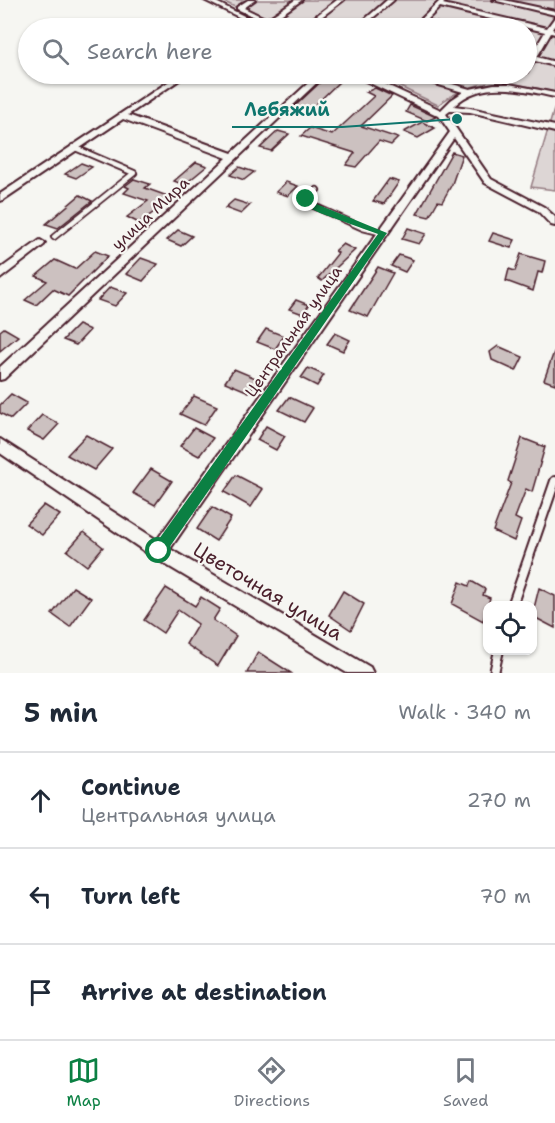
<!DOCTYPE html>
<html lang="en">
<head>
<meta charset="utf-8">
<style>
  :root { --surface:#fff; --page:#f2f2f3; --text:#1f2937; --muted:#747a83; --line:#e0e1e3; --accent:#0b8043 }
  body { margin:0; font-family:"Shantell Sans",sans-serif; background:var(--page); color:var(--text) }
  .controls { position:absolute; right:18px; bottom:18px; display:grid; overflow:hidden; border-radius:12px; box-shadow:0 2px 4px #0004 }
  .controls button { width:54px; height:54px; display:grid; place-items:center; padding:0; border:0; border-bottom:2px solid var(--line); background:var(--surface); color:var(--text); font:30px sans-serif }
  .stop { position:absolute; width:18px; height:18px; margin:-14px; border:4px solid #0b8043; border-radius:50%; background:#fff }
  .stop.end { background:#0b8043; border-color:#fff; box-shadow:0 2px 6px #0008 }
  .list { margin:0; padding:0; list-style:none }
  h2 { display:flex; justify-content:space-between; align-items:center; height:78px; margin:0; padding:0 24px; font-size:26px }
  h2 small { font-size:20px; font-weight:400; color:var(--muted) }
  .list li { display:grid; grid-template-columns:39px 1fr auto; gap:18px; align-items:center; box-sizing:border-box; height:96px; padding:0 24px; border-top:2px solid var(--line) }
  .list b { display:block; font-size:22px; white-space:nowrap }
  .list p { margin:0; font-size:20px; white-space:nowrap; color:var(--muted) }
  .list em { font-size:20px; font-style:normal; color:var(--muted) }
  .icon { flex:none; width:33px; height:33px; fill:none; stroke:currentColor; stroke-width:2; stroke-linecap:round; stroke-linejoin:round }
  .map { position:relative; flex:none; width:555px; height:673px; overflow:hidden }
  .search { position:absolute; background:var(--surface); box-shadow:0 2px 4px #0004; left:18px; right:18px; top:18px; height:66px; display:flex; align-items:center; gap:15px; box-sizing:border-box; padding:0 21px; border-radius:33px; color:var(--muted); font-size:22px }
  .sheet { height:366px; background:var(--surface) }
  nav { display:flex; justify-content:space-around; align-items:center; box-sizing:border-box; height:84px; border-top:2px solid var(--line); background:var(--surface); font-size:16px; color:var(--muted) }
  nav a { display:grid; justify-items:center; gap:3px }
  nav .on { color:var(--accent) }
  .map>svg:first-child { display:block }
</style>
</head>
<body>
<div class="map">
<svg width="555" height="673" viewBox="0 0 555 673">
  <rect width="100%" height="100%" fill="#f6f6f2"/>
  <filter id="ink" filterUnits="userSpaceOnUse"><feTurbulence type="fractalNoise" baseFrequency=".0167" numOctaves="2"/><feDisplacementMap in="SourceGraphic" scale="12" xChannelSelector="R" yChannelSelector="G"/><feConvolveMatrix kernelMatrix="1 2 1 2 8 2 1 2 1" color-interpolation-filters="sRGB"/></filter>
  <g filter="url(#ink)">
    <g fill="#ddd6d5" stroke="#947a80" stroke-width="1.5">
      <path d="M220,0h335v92c-46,-10 -76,-19 -117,13l-65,-31h153v-46h-246z"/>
      <path d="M555,106v84l-24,-3z"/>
    </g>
    <g fill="#ccc1c0" stroke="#4a1f2b" stroke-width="1.5">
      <path d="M329,74l14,4 -33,32 -15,-4z"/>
      <path d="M375,88l17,8 -31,30 37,12 -7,7 -12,-4 -23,26 -10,-2 9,-12 -54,-17 9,-8 22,7 42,-39 -8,-4z"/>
      <path d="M410,105l26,12 -9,4 -21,-9z"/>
      <path d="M422,122l13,6 -17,10 -14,-6z"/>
      <path d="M278,131l11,3 -18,17 -11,-3z"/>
      <path d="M452,152l10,3 -10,29 -10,18 -4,-1 -9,16 -12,-3z"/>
      <path d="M196,162l11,4 -23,19 -10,-4z"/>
      <path d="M81,163l11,4 -16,11 -11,-4z"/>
      <path d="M239,167l15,5 -10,8 -14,-5z"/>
      <path d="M134,179l16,5 -5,4 28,10 -34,25 -12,-6 21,-16 -24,-8 5,-5 -4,-2z"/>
      <path d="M389,179l10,3 -15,22 -11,-3z"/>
      <path d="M286,182l12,4 -10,10 -12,-4z"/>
      <path d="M80,195l12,6 -34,27 -12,-4z"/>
      <path d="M234,200l16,5 -9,9 -16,-6z"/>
      <path d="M408,228l18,6 -7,10 -17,-5z"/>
      <path d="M178,230l14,6 -11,10 -14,-6z"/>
      <path d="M493,233l22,7 -4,8 -22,-7z"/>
      <path d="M343,244l12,6 -33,31 -4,-3 20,-25 -3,-2z"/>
      <path d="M95,251l13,5 -40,40 -15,-7 -17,16 -11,-5 22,-19 -11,-5 19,-16 20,9z"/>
      <path d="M521,254l24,7 -3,12 -4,-1 -5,19 -27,-10 3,-12 6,2z"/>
      <path d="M399,255l14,5 -8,12 -14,-6z"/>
      <path d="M141,258l17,6 -15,17 -17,-7z"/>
      <path d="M378,267l15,6 -25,44 -18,-7z"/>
      <path d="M110,287l17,6 -12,13 -17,-6z"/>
      <path d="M296,300l13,5 -6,9 -14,-5z"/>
      <path d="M78,325l12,5 -14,15 -13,-5z"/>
      <path d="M4,328l14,8 -18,15v-20z"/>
      <path d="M266,329l18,7 -9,13 -18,-7z"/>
      <path d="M335,333l15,7 -7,11 -16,-7z"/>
      <path d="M498,346l25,11 -7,14 -24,-11 -2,-8z"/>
      <path d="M554,352h1v32l-11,-4z"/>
      <path d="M308,368l16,7 -7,11 -16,-8z"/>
      <path d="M234,369l24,10 -9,13 -24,-10z"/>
      <path d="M11,394l16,9 -16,16 -11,-6v-8z"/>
      <path d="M194,396l23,10 -13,19 -24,-11z"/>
      <path d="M289,397l24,11 -9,14 -25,-12z"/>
      <path d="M42,415l17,9 -15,16 -17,-9z"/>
      <path d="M266,426l19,10 -9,14 -19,-10z"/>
      <path d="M194,428l19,10 -14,18 -19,-10z"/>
      <path d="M86,435l26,14 -18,21 -27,-15z"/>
      <path d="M522,438l23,9 -13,45 -6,-3 -11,29 6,3 -7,20 -21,-10 18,-48 -3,-2z"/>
      <path d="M151,469l21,12 -17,24 -22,-12z"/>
      <path d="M236,475l27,14 -12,18 -27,-15z"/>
      <path d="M44,505l16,10 -18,20 -16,-11z"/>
      <path d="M212,507l19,11 -15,23 -19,-12z"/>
      <path d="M84,532l19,15 -16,19 -20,-15z"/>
      <path d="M471,581l14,8 -2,6 7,3 -7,23 -31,-17 8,-22 9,4z"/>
      <path d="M73,587l18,11 -21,29 -18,-13z"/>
      <path d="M166,588l29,18 6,-9 19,12 -7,11 23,16 -18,30 -32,-22 12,-20 -20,-14 -15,23 -19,-13z"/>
      <path d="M539,588l16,8v32l-23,-12z"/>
      <path d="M343,591l21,13 -13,26 -22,-15z"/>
      <path d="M258,652l33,21h-44z"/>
    </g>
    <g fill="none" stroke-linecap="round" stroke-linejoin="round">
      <g stroke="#4a1f2b" stroke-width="8">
        <g id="service-far1">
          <path d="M317,190l-12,12 58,26 20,5"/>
          <path d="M54,237l80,-64 -61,-26"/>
        </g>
      </g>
      <g stroke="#4a1f2b" stroke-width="12">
        <g id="service">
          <path d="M512,606l43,-125"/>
          <path d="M494,673l5,-23"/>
        </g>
      </g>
      <g stroke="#4a1f2b" stroke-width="4">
        <g id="minor">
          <path d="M204,0h8l56,28h-7z"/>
          <path d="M248,0h7l-11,8 23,11 28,-19h7l-30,21 13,7h-7l-41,-19v-2z"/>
          <path d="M337,0h7l-37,28h-7z"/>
          <path d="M387,0h7l-33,28h-6z"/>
          <path d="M441,0l5,1 -3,3 104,24 8,-11v8l-3,4 3,1v4l-4,-1 -14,24 18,5v4l-20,-5 -9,12v-9l19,-32 -105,-25 -14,14 24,6 1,1 -28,-4 -5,4h-6z"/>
          <path d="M493,0h11l51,11v4z"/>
          <path d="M180,74h8l-60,41 104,38 86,-79h8l-322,305 -4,1v-13l227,-209 -104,-39 -120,81 -3,1v-7z"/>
          <path d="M355,74h8l78,36 10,-10 12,-8 -55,-16v-2h9l53,15 24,-5h15l46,9v4c-33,-7 -74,-18 -101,9l16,2 85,18v6l-85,-20 -20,-1 -4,3 45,65 53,28 11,10v9l-4,-1 -13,-14 -53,-28 -31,-45 -284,411 200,118 3,6h-26l-194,-116 -153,-104v-14l157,101 293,-408 -11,-16 -84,-40z"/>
          <path d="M40,240l5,3 -1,2 -44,34v-10z"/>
        </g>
      </g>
      <use href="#service-far1" stroke="#f6f6f2" stroke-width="4.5"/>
      <use href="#service" stroke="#f6f6f2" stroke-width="8"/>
      <use href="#minor" fill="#f6f6f2" fill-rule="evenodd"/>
    </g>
  </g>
  <path fill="#0b8043" d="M303,197h6v4l78,32 -223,322 -5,2 -5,-2 -1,-4 1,-5 224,-312 -58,-21 -18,-9z"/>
  <g text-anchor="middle" stroke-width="4.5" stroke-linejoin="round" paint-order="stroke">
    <g font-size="16" fill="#4a1f2b" stroke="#f6f6f2">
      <text transform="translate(150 213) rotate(-43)" y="6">улица Мира</text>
      <text transform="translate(293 331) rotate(-55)" y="6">Центральная улица</text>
    </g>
    <g font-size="20" fill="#4a1f2b" stroke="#f6f6f2">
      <text transform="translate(268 591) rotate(31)" y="7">Цветочная улица</text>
    </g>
  </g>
  <path fill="none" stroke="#0f766e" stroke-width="2" d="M457 119L342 127H232"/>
  <circle fill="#0f766e" stroke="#f6f6f2" stroke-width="2" cx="457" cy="119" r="6"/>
  <g font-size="18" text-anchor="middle" font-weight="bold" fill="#0f766e" stroke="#f6f6f2" stroke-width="4.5" stroke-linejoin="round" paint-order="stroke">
    <text x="287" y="116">Лебяжий</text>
  </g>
</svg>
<div class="controls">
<button><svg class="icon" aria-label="locate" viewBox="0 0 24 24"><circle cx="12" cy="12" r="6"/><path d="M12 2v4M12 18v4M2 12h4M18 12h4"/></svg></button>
</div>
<div class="stop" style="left:159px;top:551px"></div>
<div class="stop end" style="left:306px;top:199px"></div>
<div class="search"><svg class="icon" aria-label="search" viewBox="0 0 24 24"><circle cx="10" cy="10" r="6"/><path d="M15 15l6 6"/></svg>Search here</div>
</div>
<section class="sheet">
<h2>5 min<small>Walk · 340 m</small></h2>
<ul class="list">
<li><svg class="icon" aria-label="ahead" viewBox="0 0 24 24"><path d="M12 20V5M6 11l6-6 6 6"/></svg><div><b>Continue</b><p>Центральная улица</p></div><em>270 m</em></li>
<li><svg class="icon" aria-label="left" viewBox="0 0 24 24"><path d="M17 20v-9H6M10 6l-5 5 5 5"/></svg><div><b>Turn left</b></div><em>70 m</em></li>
<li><svg class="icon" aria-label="arrive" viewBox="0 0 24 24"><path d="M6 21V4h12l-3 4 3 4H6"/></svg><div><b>Arrive at destination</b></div></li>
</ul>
</section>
<nav>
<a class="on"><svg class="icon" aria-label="map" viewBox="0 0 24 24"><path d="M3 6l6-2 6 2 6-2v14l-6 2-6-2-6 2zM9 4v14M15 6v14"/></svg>Map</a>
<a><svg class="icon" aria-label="directions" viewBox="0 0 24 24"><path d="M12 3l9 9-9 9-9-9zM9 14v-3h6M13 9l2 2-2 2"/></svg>Directions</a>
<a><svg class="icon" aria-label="saved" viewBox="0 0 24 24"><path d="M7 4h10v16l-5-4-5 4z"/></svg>Saved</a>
</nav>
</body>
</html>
